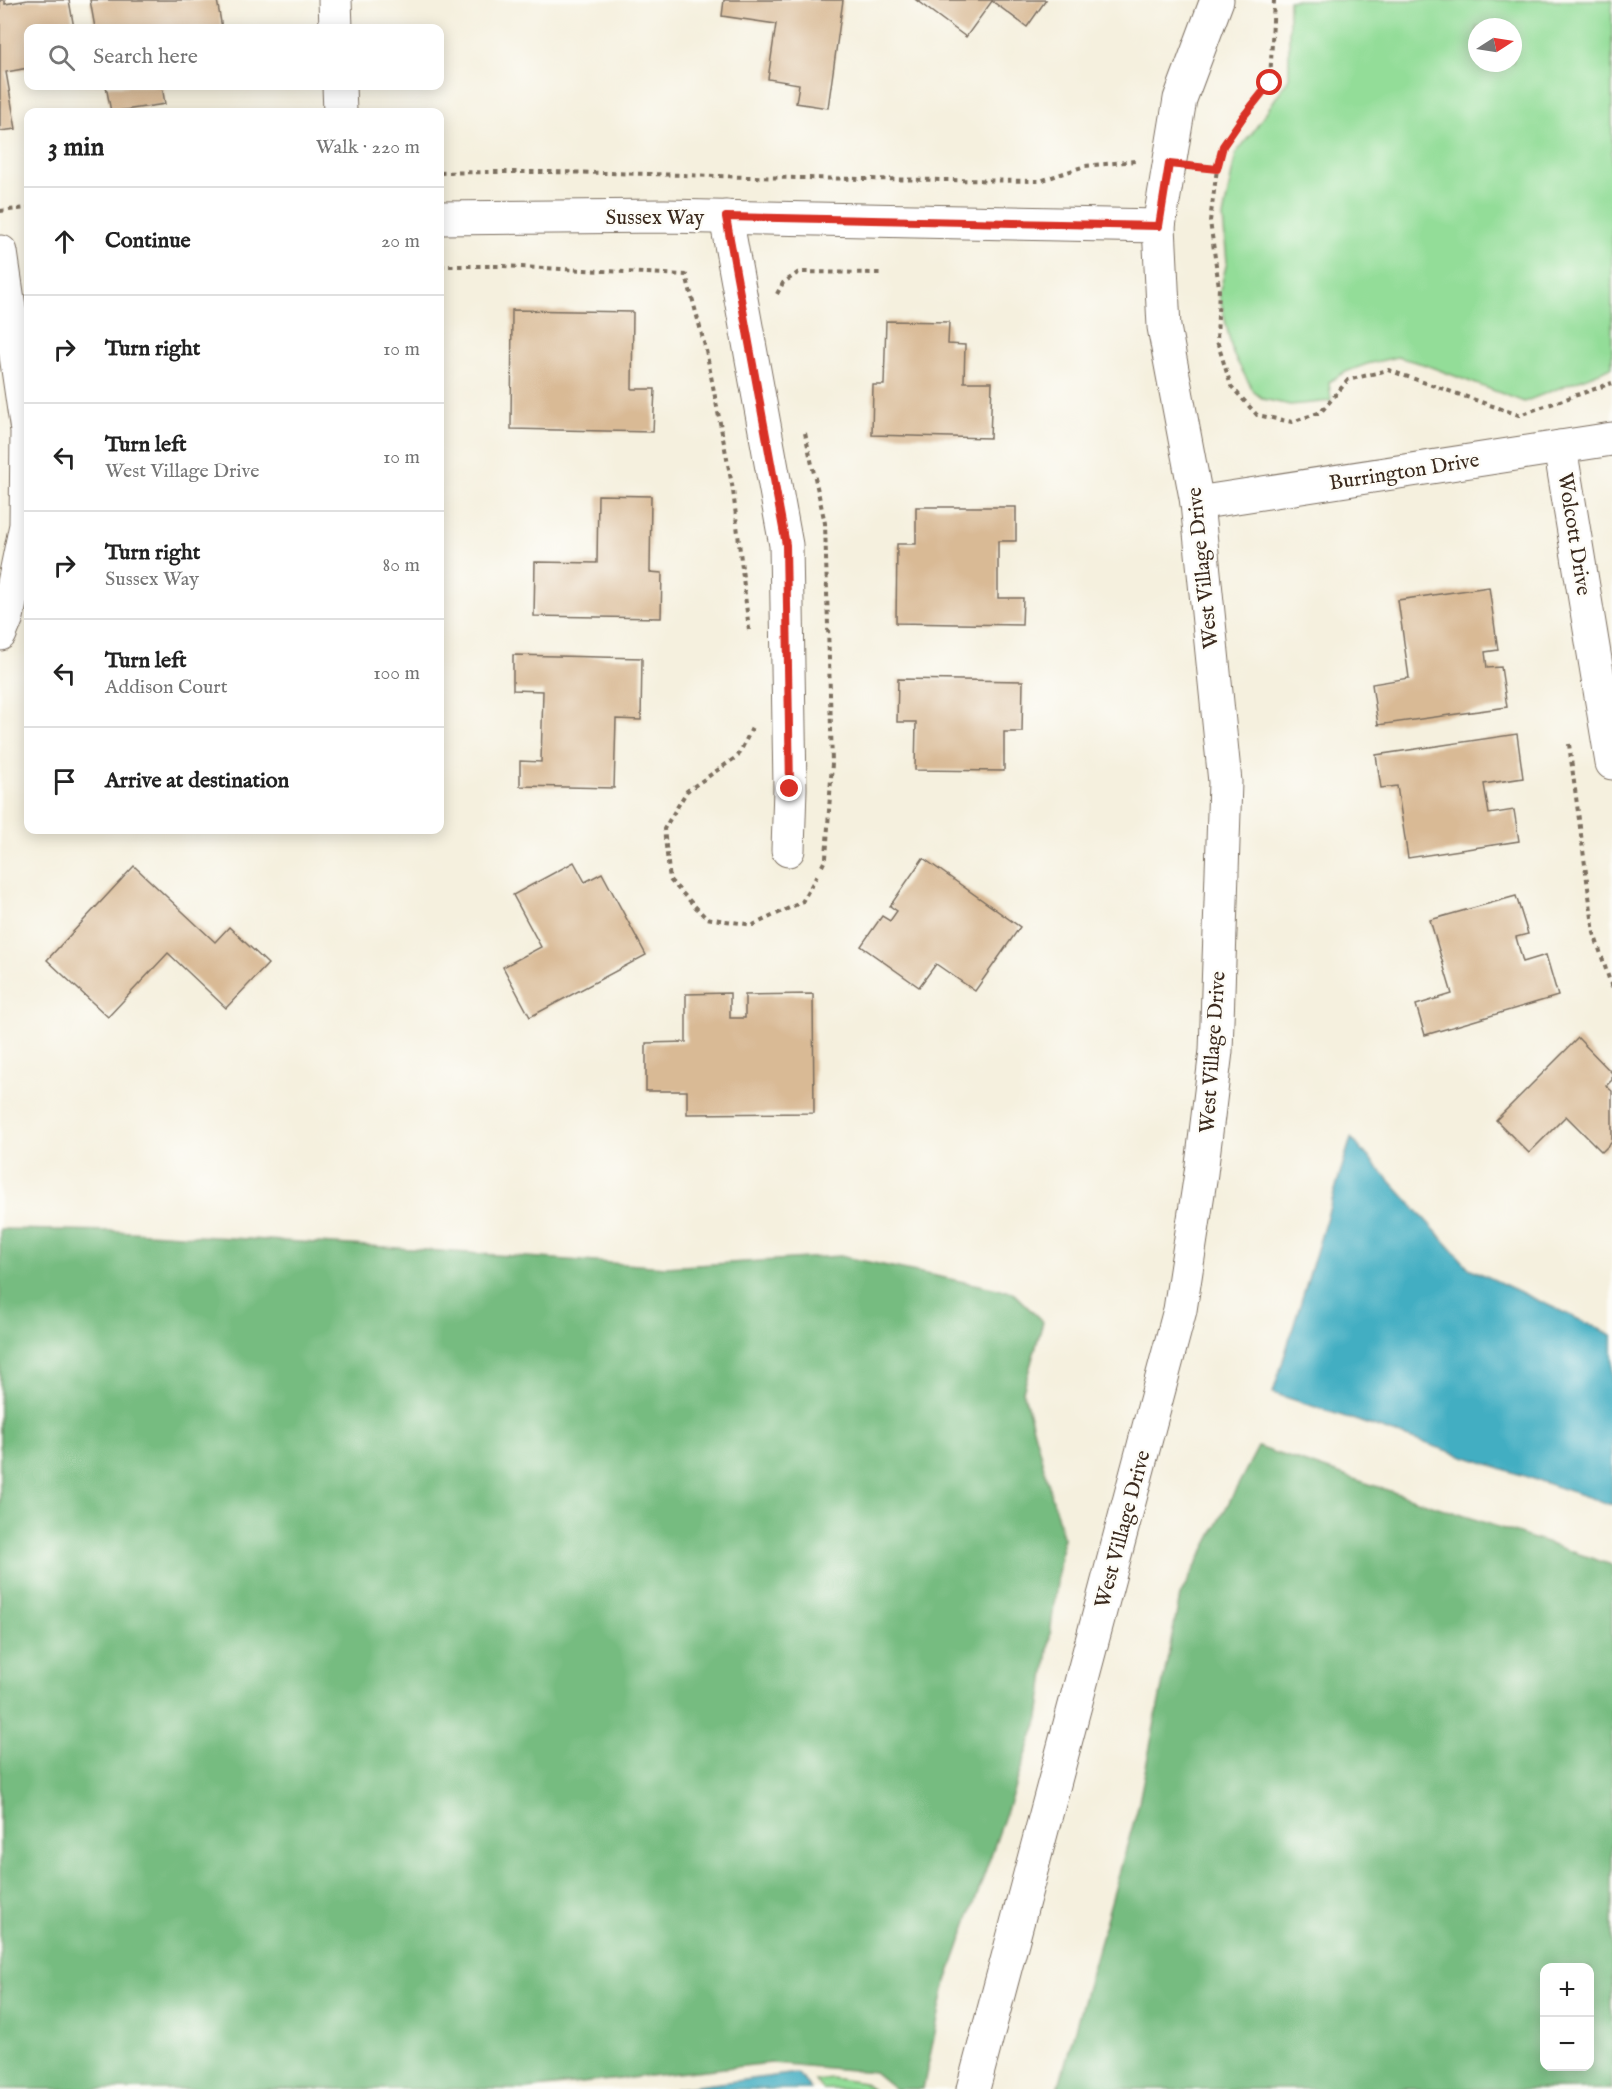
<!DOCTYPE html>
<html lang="en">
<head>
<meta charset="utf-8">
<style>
  :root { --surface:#fff; --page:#f6f6f6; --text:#222; --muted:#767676; --line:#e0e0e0 }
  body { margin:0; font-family:"IM FELL English",serif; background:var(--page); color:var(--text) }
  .controls { position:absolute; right:18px; bottom:18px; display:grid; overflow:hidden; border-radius:12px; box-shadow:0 3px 15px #0003 }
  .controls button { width:54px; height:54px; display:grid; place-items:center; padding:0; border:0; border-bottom:2px solid var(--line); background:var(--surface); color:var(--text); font:30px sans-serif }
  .compass { position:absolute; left:1468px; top:18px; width:54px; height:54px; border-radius:50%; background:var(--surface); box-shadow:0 3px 15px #0003; rotate:78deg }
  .stop { position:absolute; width:18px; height:18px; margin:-14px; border:4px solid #d93025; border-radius:50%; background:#fff }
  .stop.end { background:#d93025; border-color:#fff; box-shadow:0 2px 6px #0008 }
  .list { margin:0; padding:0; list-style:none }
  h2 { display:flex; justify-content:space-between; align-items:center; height:78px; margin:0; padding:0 24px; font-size:26px }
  h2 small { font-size:20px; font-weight:400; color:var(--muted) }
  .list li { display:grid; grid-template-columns:39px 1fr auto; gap:18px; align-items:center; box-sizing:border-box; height:108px; padding:0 24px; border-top:2px solid var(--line) }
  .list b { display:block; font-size:22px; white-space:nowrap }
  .list p { margin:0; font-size:20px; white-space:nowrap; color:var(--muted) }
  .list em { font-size:20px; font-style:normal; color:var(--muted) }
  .icon { flex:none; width:33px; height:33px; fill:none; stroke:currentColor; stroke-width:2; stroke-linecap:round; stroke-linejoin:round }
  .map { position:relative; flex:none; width:1612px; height:2089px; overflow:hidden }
  .search { position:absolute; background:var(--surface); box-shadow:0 3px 15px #0003; left:24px; top:24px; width:420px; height:66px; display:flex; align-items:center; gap:15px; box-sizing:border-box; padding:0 21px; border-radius:12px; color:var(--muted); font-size:22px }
  .panel { position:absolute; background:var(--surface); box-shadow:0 3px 15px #0003; left:24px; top:108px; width:420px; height:726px; border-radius:12px }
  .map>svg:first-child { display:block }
</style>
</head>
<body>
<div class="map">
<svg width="1612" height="2089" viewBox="0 0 1612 2089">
  <rect width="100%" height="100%" fill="#fdfcf7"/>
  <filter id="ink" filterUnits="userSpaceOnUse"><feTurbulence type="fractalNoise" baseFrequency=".0167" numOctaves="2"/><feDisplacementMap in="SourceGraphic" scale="12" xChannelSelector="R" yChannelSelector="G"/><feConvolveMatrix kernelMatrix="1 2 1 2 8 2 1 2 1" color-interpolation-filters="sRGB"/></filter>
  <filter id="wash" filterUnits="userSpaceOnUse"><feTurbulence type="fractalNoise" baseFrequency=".008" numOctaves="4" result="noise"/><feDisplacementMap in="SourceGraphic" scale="24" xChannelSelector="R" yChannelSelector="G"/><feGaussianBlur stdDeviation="1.35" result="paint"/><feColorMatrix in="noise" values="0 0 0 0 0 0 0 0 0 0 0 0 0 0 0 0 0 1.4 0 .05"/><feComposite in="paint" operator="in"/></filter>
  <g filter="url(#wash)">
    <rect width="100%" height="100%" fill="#f5f0de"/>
    <g fill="#93dd98" stroke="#67845b" stroke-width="1.5" fill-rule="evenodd">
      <path d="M1289,0h323v367l-88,35 -101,-38 -26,-7 -30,7 -24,9 -14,9 2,19 -41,4 -27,-6 -9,-7 -21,-38 -14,-60 8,-32 -4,-45 13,-64 17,-21 36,-54zM1477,27h36v36h-36z"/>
      <path d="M831,2078l33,5 8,6h-49l-8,-9z"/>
    </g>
    <g fill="#76bc80" stroke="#58734f" stroke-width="1.5" fill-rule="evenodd">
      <path d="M0,1229l114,2 270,16 282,20 174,-11 172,36 31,30 -20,69 40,146 -24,181 -95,272 -21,99h-28l-21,-17 -102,-9 -247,26h-525z"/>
      <path d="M1258,1447l354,118v524h-554l80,-282 42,-211zM1544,1968h46v98h-46z"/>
    </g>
    <g fill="#43aec2" stroke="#3f6c70" stroke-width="1.5">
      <path d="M1351,1138l118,130 143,67v170l-339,-112z"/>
      <path d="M797,2073l14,16h-137z"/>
    </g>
    <g id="blocks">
      <g fill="#d9ba95">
        <path d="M0,0h5v4l23,-4h41l5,28h-46v40l-22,4 10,57 -16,2z"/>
        <path d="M90,0h127l5,28h-127z"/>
        <path d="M724,0h119l-15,108 -32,-5 3,-19 -31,-5 8,-55 -54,-8z"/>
        <path d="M916,0h130l-19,27 -35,-26 -26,36z"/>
        <path d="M106,86h56l3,18 -54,8z"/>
        <path d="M512,310l121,2 -1,77h23l-2,43 -142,-3z"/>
        <path d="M886,321l63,1 -1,22 17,1 -1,37h28l-2,56 -118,-3 1,-50h11z"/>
        <path d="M598,495l53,1 -1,76 12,1 -1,45 -127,-2 1,-54 62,1z"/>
        <path d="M916,507h100v34h-18v57h25l-1,27 -126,-2 1,-79h19z"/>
        <path d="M1489,587l9,63 -13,2 2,16 14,-1 6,40 -129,18 -6,-41 37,-6 -11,-78z"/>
        <path d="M513,655l129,3 -1,62 -25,-1 -2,69 -94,-2v-25l21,1 2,-71 -30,-1z"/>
        <path d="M898,679l125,2 -1,51h-18v39l-89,-1 1,-48h-19z"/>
        <path d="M1517,734l6,44 -39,6 5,30 25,-4 5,31 -111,17 -11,-72 -16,2 -5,-33z"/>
        <path d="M923,858l97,69 -45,64 -39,-27 -17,23 -58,-41 21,-30 8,5 7,-10 -7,-5z"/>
        <path d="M574,862l11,20 17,-9 44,82 -116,62 -27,-50 38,-20 -28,-52z"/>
        <path d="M134,866l81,76 14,-15 39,37 -42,44 -58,-55 -60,64 -61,-57z"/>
        <path d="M1516,896l12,38 -12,3 7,25 23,-7 12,41 -133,39 -9,-30 36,-11 -22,-74z"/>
        <path d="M730,993v25h15v-23l68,-1 1,119 -127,1v-23h-41v-48l40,-1v-48z"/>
        <path d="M1578,1038l34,35v7l-6,6 6,5v51l-10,10 -36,-36 -37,37 -33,-33z"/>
      </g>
    </g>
  </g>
  <g filter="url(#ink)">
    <use href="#blocks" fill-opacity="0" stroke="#7c6f61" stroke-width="1.5"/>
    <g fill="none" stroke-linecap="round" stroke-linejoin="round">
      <g stroke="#7c6f61" stroke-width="35">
        <g id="minor">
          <path d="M335,0l1,28"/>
          <path d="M339,86l1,26"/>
          <path d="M726,217l60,328 4,243 -2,62"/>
          <path d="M440,218l225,-2 494,10"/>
          <path d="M1560,447l52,316"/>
          <path d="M1197,503l415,-64"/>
          <path d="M0,634l7,-17 19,-92 1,-94 -26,-179"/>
          <path d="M973,2089l207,-779 21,-137 15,-122 9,-269 -28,-279 -33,-176 -5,-101 21,-127 37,-99"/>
        </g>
      </g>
      <g stroke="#7c6f61" stroke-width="4" stroke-dasharray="4.5 4.5" stroke-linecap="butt">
        <path d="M1274,0l-4,83 -27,34 -20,29 -6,23 -7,52 9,66 -2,54 14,45 26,29 35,7 29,-10 27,-32 40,-10 131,45 93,-32"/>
        <path d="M440,173c103,-3 206,1 309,4 97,2 194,3 291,4l45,-15 50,-5"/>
        <path d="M0,211l28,-3"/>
        <path d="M440,266h61l185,9 20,75 27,140 16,140"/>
        <path d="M777,294l6,-11 16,-11 81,1"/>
        <path d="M805,433l20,90 7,240 -6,95 -4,8"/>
        <path d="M752,728l-14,28 -51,35 -23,38 6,51 36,38 47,7 49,-23 17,-30"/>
        <path d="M1569,744l25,189 18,55"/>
      </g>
      <use href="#minor" stroke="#fff" stroke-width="33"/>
    </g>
  </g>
  <g fill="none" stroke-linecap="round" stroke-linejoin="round" filter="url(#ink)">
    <path stroke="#d93025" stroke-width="8" d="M790,789l-4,-244 -60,-328 433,9 10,-62 48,5 6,-23 20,-29 27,-34"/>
  </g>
  <g text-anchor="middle" stroke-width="5" stroke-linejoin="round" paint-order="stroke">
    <g font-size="21" fill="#3b2a1e" stroke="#fdfcf7">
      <text x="655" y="224">Sussex Way</text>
      <text transform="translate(1404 471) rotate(-9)" y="7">Burrington Drive</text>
      <text transform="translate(1575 534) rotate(81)" y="7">Wolcott Drive</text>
      <text transform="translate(1202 568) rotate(-96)" y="7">West Village Drive</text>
      <text transform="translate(1212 1052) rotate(-86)" y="7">West Village Drive</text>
      <text transform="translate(1122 1529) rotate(-75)" y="7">West Village Drive</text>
    </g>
  </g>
</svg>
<div class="controls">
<button>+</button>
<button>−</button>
</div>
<svg class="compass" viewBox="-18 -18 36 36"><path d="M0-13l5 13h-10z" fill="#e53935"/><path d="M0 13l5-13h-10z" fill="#767676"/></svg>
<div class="stop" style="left:1270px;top:83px"></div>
<div class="stop end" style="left:790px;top:789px"></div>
<div class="search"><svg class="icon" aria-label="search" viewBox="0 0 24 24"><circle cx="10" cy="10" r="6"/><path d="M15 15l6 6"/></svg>Search here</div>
<section class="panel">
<h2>3 min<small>Walk · 220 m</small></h2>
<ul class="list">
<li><svg class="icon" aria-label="ahead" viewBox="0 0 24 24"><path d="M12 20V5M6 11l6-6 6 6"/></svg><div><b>Continue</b></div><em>20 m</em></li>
<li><svg class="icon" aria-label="right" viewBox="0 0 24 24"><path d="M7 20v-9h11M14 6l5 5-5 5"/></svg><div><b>Turn right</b></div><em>10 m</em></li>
<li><svg class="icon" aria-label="left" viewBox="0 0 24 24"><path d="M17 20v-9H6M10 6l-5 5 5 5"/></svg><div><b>Turn left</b><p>West Village Drive</p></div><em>10 m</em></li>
<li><svg class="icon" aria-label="right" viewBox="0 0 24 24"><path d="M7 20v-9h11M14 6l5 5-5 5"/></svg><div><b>Turn right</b><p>Sussex Way</p></div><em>80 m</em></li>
<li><svg class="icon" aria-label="left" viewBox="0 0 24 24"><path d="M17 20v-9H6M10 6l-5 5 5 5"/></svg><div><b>Turn left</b><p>Addison Court</p></div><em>100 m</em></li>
<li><svg class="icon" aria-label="arrive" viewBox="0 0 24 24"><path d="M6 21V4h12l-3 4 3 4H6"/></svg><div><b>Arrive at destination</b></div></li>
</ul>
</section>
</div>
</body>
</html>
